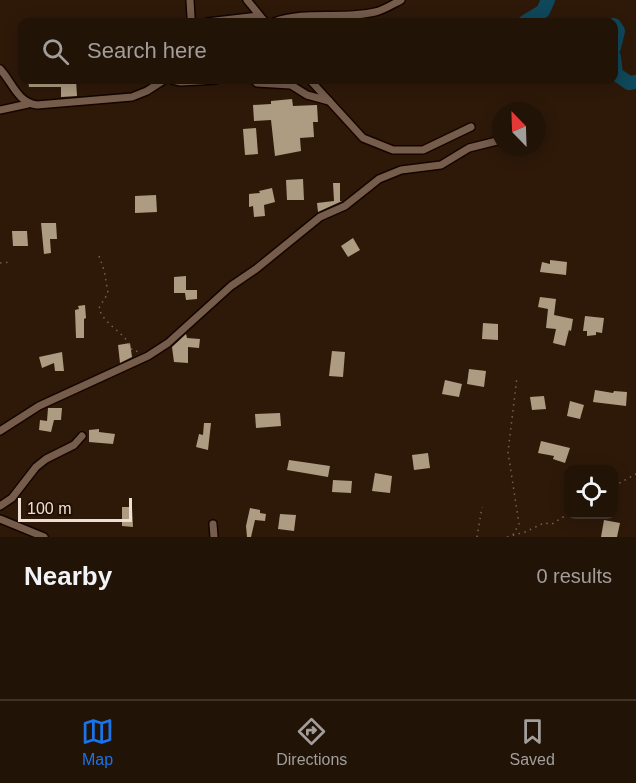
<!DOCTYPE html>
<html lang="en">
<head>
<meta charset="utf-8">
<style>
  :root { --surface:#221307; --page:#2e2015; --text:#f1f3f6; --muted:#a29e9b; --line:#3f3228; --accent:#1a73e8 }
  body { margin:0; font-family:Arial,sans-serif; background:var(--page); color:var(--text) }
  .controls { position:absolute; right:18px; bottom:18px; display:grid; overflow:hidden; border-radius:12px; box-shadow:0 3px 15px #0003 }
  .controls button { width:54px; height:54px; display:grid; place-items:center; padding:0; border:0; border-bottom:2px solid var(--line); background:var(--surface); color:var(--text); font:30px sans-serif }
  .compass { position:absolute; left:492px; top:102px; width:54px; height:54px; border-radius:50%; background:var(--surface); box-shadow:0 3px 15px #0003; rotate:337deg }
  .scale { position:absolute; left:18px; bottom:15px; width:114px; box-sizing:border-box; padding-left:6px; border:3px solid #eedfd5; border-top:0; font-size:16px; line-height:21px; white-space:nowrap; color:#eedfd5; -webkit-text-stroke:4px #230f02; paint-order:stroke }
  .list { margin:0; padding:0; list-style:none }
  h2 { display:flex; justify-content:space-between; align-items:center; height:78px; margin:0; padding:0 24px; font-size:26px }
  h2 small { font-size:20px; font-weight:400; color:var(--muted) }
  .icon { flex:none; width:33px; height:33px; fill:none; stroke:currentColor; stroke-width:2; stroke-linecap:round; stroke-linejoin:round }
  .map { position:relative; flex:none; width:636px; height:537px; overflow:hidden }
  .search { position:absolute; background:var(--surface); box-shadow:0 3px 15px #0003; left:18px; right:18px; top:18px; height:66px; display:flex; align-items:center; gap:15px; box-sizing:border-box; padding:0 21px; border-radius:12px; color:var(--muted); font-size:22px }
  .sheet { height:162px; background:var(--surface) }
  nav { display:flex; justify-content:space-around; align-items:center; box-sizing:border-box; height:84px; border-top:2px solid var(--line); background:var(--surface); font-size:16px; color:var(--muted) }
  nav a { display:grid; justify-items:center; gap:3px }
  nav .on { color:var(--accent) }
  .map>svg:first-child { display:block }
</style>
</head>
<body>
<div class="map">
<svg width="636" height="537" viewBox="0 0 636 537">
  <rect width="100%" height="100%" fill="#2e1909"/>
  <g fill="none" stroke-linecap="round" stroke-linejoin="round">
    <g stroke="#0f485a" stroke-width="14">
      <path d="M525,22l18,-11 5,-11"/>
      <path d="M614,25l4,6 -4,17"/>
      <path d="M614,57l2,17 13,9 7,-1"/>
    </g>
  </g>
  <g fill="#ae9c82">
    <path d="M28,80h48l1,16 -16,1v-10h-32z"/>
    <path d="M292,99l1,7 24,-1 1,17h-5l1,15 -14,1 1,13 -26,5 -4,-36 -17,1 -1,-16 18,-1v-3z"/>
    <path d="M256,128l2,26 -13,1 -2,-26z"/>
    <path d="M303,179l1,21h-17l-1,-20z"/>
    <path d="M333,183h7v18h2l-24,11 -1,-9 17,-2z"/>
    <path d="M272,188l3,14 -11,3 1,11 -11,1 -1,-11 -4,1v-13l11,-1 -1,-2z"/>
    <path d="M156,195l1,17 -22,1v-17z"/>
    <path d="M41,223h15l1,16h-7l1,14 -7,1z"/>
    <path d="M12,231h15l1,15h-15z"/>
    <path d="M353,238l7,12 -12,7 -7,-11z"/>
    <path d="M550,260l17,2 -1,13 -26,-3 2,-10 8,2z"/>
    <path d="M186,276v14h11v9l-11,1 -1,-7h-11v-16z"/>
    <path d="M540,297l16,2 -2,16 19,4 -2,12 -2,-1 -4,16 -12,-3 3,-14 -10,-1 2,-19 -10,-2z"/>
    <path d="M85,305l1,13 -2,1v19h-8l-1,-28 4,-1 -1,-3z"/>
    <path d="M585,316l19,2 -2,15 -6,-1v3l-9,1v-5h-4z"/>
    <path d="M483,323l15,1v16l-16,-1z"/>
    <path d="M186,334l1,4 13,1 -1,9 -11,-1v16l-14,-1 -2,-15z"/>
    <path d="M130,343l2,14 -12,6 -2,-18z"/>
    <path d="M332,351l13,1 -2,25 -14,-1z"/>
    <path d="M62,352l2,19h-9l-1,-8 -12,5 -3,-11z"/>
    <path d="M469,369l17,2 -2,16 -17,-3z"/>
    <path d="M445,380l17,4 -3,13 -17,-3z"/>
    <path d="M595,390l18,3 1,-2 13,1 -1,14 -33,-4z"/>
    <path d="M544,396l2,13 -14,1 -2,-13z"/>
    <path d="M570,401l14,4 -4,14 -13,-3z"/>
    <path d="M48,408h14l-1,12h-7l-3,12 -12,-2 1,-10 7,1z"/>
    <path d="M280,413l1,13 -25,2 -1,-14z"/>
    <path d="M204,423h7l-3,27 -12,-3 3,-13 4,1z"/>
    <path d="M99,429v3l16,2 -2,10 -24,-2v-12z"/>
    <path d="M541,441l29,7 -5,15 -12,-4 1,-3 -16,-3z"/>
    <path d="M428,453l2,15 -16,2 -2,-15z"/>
    <path d="M289,460l41,6 -2,11 -41,-7z"/>
    <path d="M375,473l17,3 -2,17 -18,-2z"/>
    <path d="M333,480l19,1 -1,12 -19,-1z"/>
    <path d="M122,507h10l1,20 -11,-1z"/>
    <path d="M250,508l10,2v3l6,1 -1,7 -10,-1 -4,17h-4l-1,-11z"/>
    <path d="M280,514l16,1 -2,16 -16,-2z"/>
    <path d="M604,520l16,3 -3,14h-16z"/>
  </g>
  <g fill="none" stroke-linecap="round" stroke-linejoin="round">
    <g stroke="#150400" stroke-width="10">
      <g id="street">
        <path d="M190,0l1,17"/>
        <path d="M247,0l18,22"/>
        <path d="M207,22l52,-6"/>
        <path d="M274,22c32,-12 68,-2 101,-10 9,-2 18,-8 26,-12"/>
        <path d="M0,69c13,14 17,33 37,36l95,-8 15,-6 17,-11"/>
        <path d="M172,80l9,2 35,-2"/>
        <path d="M254,80l3,3 34,2 16,10 22,6"/>
        <path d="M310,80l53,58 30,12h30l48,-23"/>
        <path d="M0,110l28,-6"/>
        <path d="M0,431l39,-25 109,-50 20,-13 63,-57 25,-17 64,-52 25,-11 34,-27 22,-9 40,-5 28,-17 32,-8"/>
        <path d="M0,506l12,-8 24,-31 10,-8 28,-14 8,-9"/>
        <path d="M0,519l44,18"/>
        <path d="M213,524l1,13"/>
      </g>
    </g>
    <g stroke="#766356" stroke-width="1.5" stroke-dasharray="1.5 4.5" stroke-linecap="butt">
      <path d="M99,256l5,14 4,23 -9,15c5,18 27,24 33,42l7,2"/>
      <path d="M0,263l12,-1"/>
      <path d="M614,486l22,-12"/>
      <path d="M614,507h3"/>
      <path d="M513,535l6,-11 -11,-72 9,-75"/>
      <path d="M477,537l5,-30"/>
      <path d="M507,537l18,-5 19,-9 8,1 16,-10"/>
    </g>
    <use href="#street" stroke="#755c4b" stroke-width="7"/>
  </g>
</svg>
<div class="controls">
<button><svg class="icon" aria-label="locate" viewBox="0 0 24 24"><circle cx="12" cy="12" r="6"/><path d="M12 2v4M12 18v4M2 12h4M18 12h4"/></svg></button>
</div>
<svg class="compass" viewBox="-18 -18 36 36"><path d="M0-13l5 13h-10z" fill="#e53935"/><path d="M0 13l5-13h-10z" fill="#a29e9b"/></svg>
<div class="scale">100 m</div>
<div class="search"><svg class="icon" aria-label="search" viewBox="0 0 24 24"><circle cx="10" cy="10" r="6"/><path d="M15 15l6 6"/></svg>Search here</div>
</div>
<section class="sheet">
<h2>Nearby<small>0 results</small></h2>
<ul class="list">
</ul>
</section>
<nav>
<a class="on"><svg class="icon" aria-label="map" viewBox="0 0 24 24"><path d="M3 6l6-2 6 2 6-2v14l-6 2-6-2-6 2zM9 4v14M15 6v14"/></svg>Map</a>
<a><svg class="icon" aria-label="directions" viewBox="0 0 24 24"><path d="M12 3l9 9-9 9-9-9zM9 14v-3h6M13 9l2 2-2 2"/></svg>Directions</a>
<a><svg class="icon" aria-label="saved" viewBox="0 0 24 24"><path d="M7 4h10v16l-5-4-5 4z"/></svg>Saved</a>
</nav>
</body>
</html>
